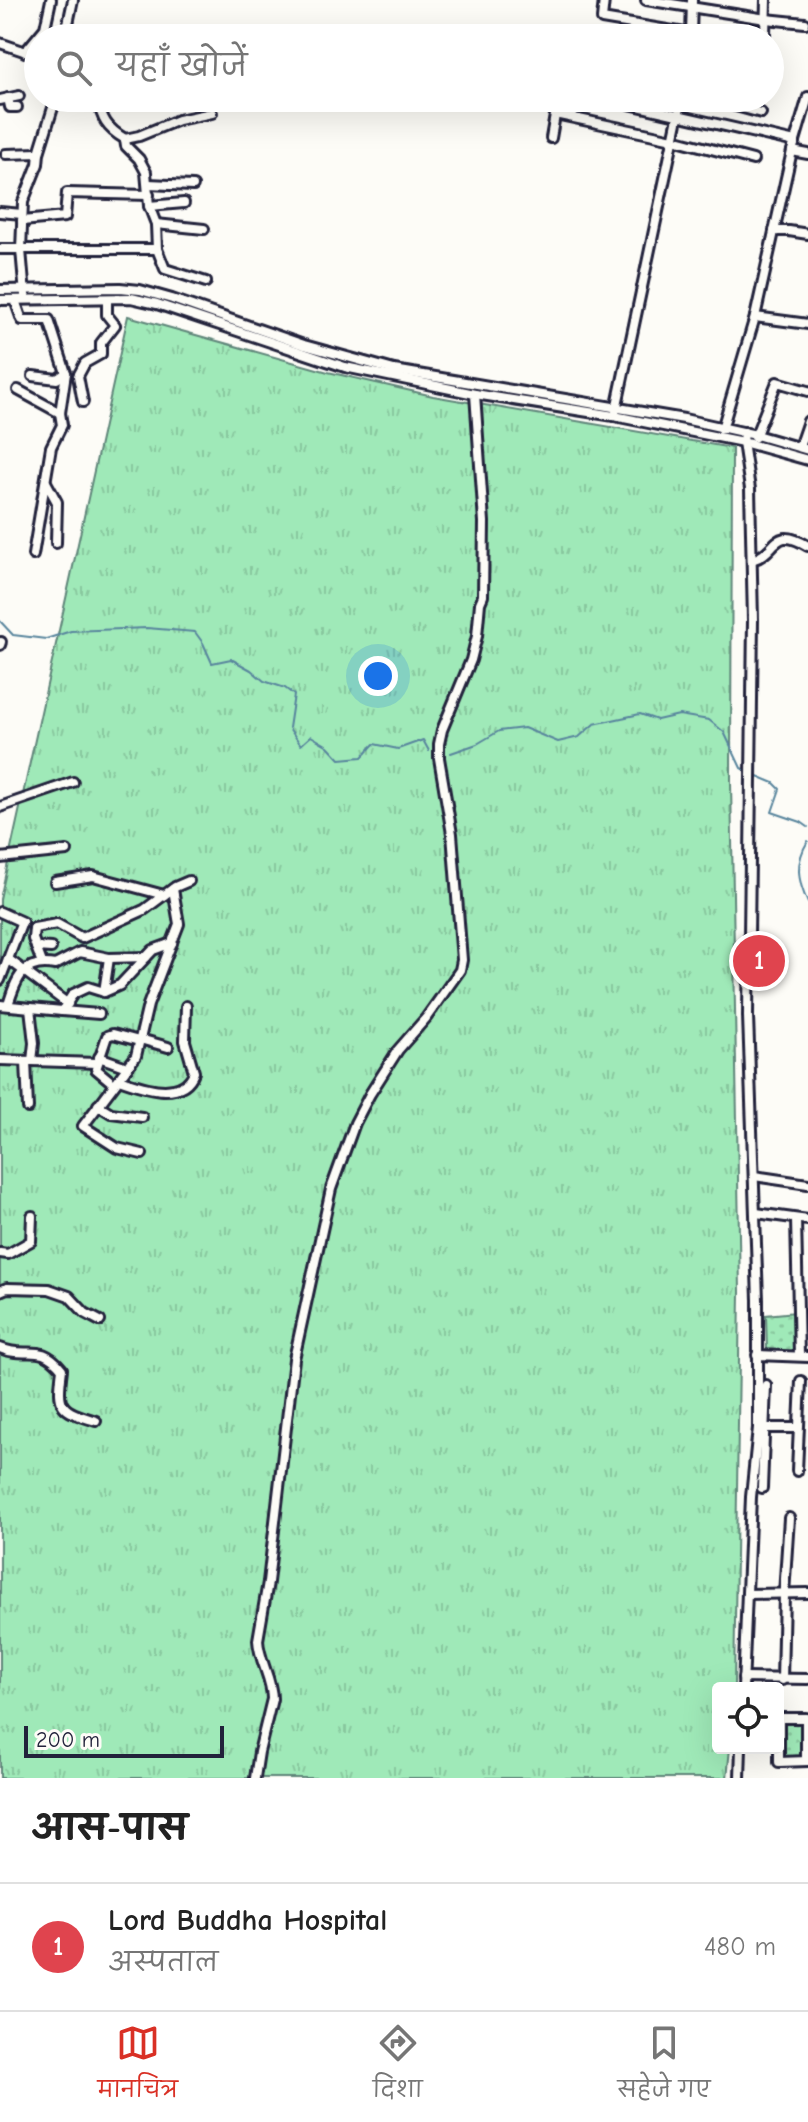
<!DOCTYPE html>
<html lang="hi">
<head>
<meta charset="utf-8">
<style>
  :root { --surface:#fff; --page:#f6f6f6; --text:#222; --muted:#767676; --line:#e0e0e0; --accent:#d93025 }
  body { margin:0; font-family:"Comic Neue","Playpen Sans Deva",sans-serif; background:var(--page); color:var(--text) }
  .controls { position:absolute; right:24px; bottom:24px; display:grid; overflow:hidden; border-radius:8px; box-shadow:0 8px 32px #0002 }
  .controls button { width:72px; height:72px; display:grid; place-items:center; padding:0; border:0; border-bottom:2px solid var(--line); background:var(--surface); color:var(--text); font:40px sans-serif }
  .scale { position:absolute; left:24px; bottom:20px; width:200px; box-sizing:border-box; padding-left:8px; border:4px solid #22223b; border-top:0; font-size:22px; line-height:28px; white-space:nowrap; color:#22223b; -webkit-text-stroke:6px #fdfcf7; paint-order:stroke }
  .you { position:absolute; left:378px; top:676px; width:28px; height:28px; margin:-20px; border:6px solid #fff; border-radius:50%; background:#1a73e8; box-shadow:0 0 0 12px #1a73e833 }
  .badge { display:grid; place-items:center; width:52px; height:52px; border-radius:50%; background:var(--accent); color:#fff; font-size:26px; font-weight:700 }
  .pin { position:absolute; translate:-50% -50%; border:4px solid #fff; box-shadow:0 2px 8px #0006 }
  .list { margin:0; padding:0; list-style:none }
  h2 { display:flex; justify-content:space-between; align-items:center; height:104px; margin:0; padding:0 32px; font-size:34px }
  h2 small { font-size:26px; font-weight:400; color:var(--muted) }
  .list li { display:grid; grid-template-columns:52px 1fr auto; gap:24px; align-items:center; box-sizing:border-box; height:128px; padding:0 32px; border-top:2px solid var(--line) }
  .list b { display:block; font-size:30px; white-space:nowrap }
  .list p { margin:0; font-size:26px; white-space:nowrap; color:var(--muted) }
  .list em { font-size:26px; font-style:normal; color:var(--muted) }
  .icon { flex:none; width:44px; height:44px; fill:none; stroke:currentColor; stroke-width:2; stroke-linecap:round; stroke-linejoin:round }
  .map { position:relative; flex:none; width:808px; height:1778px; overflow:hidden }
  .search { position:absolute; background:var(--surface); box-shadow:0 8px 32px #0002; left:24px; right:24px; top:24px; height:88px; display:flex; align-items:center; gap:20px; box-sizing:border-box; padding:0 28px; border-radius:44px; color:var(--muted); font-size:30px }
  .sheet { height:232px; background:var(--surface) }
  nav { display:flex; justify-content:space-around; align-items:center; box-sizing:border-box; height:112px; border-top:2px solid var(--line); background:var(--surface); font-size:22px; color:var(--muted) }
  nav a { display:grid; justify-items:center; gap:4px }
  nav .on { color:var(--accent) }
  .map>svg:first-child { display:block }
</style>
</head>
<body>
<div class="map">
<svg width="808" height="1778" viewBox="0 0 808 1778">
  <defs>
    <pattern id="grass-tufts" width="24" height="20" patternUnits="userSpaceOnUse" patternTransform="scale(2)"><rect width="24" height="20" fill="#9fe9b8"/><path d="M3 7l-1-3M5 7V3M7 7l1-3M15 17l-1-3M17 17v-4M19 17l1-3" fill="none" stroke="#89c89f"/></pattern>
    <pattern id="park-dots" width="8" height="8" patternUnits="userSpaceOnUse" patternTransform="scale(2)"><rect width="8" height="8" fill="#9fe9b8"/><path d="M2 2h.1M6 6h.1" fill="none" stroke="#89c89f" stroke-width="1.8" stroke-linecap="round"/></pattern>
  </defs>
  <rect width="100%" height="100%" fill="#fdfcf7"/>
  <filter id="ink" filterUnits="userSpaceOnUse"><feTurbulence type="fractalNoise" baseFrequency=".0125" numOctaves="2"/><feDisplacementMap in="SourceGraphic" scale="16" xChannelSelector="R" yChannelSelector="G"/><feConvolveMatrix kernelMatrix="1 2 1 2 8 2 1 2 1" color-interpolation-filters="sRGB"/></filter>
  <g filter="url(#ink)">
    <path fill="url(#grass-tufts)" stroke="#60867a" stroke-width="2" d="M128,316l200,56 105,24 299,52 -1,334 9,510 -6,396h-16v60h12l-3,30h-727v-879z"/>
    <g fill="url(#park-dots)" stroke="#60867a" stroke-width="2">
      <path d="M795,1312l1,40 -29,-1 -1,-36z"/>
      <path d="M780,1721h22l2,37 -23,1z"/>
    </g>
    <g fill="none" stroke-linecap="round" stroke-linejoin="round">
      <g stroke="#59859d" stroke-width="2">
        <path d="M0,621l13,14 33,4 25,-8 76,-3 48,4 8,11 9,20 19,-4 20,11 13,11 21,7 9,7 -5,33 12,17 10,-9 17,10 12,13 22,-2 12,-13 24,5 25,-9 6,11"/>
        <path d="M451,753l26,-9 22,-13 25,-3 34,14 21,-5 15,-13 46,-10 17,6 22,-5 30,5 15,12 17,36 8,4"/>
        <path d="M755,775l19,8 6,6 -8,23 29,10 7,5"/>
        <path d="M808,841c-13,21 -11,39 0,62"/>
      </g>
      <g stroke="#22223b" stroke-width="14">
        <g id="minor">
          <path d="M604,0l-2,19 89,15"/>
          <path d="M646,0l120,19 39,4"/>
          <path d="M691,35l1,-35"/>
          <path d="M765,35l1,-35"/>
          <path d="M65,38l8,-38"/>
          <path d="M0,43l38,13"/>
          <path d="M25,52l20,-24 6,-28"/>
          <path d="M8,98l2,9h7"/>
          <path d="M97,98c5,21 9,30 28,41l1,7 13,13 7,13 3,34 7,18 1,25 8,20 41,13"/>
          <path d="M603,98l192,44"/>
          <path d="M707,98l54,15"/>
          <path d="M0,100l19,-4"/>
          <path d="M555,114l118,25 80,21"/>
          <path d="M551,138l7,-40"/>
          <path d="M125,139l14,-3 39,-16 34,-7"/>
          <path d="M792,151l16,3"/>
          <path d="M6,154l33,-1"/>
          <path d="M148,184l45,2"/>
          <path d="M149,206l35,-3"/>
          <path d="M0,212l22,2"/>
          <path d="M22,221l43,-4 2,-24 82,2"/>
          <path d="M156,224l48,5"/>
          <path d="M774,231h15l19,3"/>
          <path d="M0,249h157"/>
          <path d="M0,290l120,-2 20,2 32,9 132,46 90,25 290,49 72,16 52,15"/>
          <path d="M25,295l-4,-45 2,-48 15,-38 1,-11 17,-55"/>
          <path d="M0,300l131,-2 26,6 188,63 130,27 139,22 74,15 55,11 65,18"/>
          <path d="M15,300l7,20h27l17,53 -6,40 2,12 -11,22 -18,108"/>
          <path d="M755,317l53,7"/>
          <path d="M33,376l24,3 9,-6"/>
          <path d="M18,390l42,23"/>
          <path d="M83,402l-5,-26 7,-13 16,-9v-11l14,-18 -8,-10v-16"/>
          <path d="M616,410l66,-312"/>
          <path d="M722,429l33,-112 37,-166 16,-54"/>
          <path d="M755,437l22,-55 31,9"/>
          <path d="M799,447l9,-26"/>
          <path d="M46,482l11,20 -1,41"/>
          <path d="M752,560c26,-7 20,-36 56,-14"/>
          <path d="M0,645l1,-3"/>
          <path d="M0,807l73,-25"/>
          <path d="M0,858l67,-7"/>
          <path d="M55,882l38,-6 71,19"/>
          <path d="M0,912l22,10 -22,58"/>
          <path d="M36,947l15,1"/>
          <path d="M8,959l60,45"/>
          <path d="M42,963l-9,-24 1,-11 23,-4 25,14 62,-28 31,-23 14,-6"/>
          <path d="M104,992l16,-7 33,-35 19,-7"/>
          <path d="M0,1005l62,6 11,-17 15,-7 16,5 5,-34"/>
          <path d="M8,1005c8,-26 15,-46 47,-40l25,-13 29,6 37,-1"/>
          <path d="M30,1008l4,35 -2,18"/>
          <path d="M62,1011l37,3"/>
          <path d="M140,1039l28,8"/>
          <path d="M99,1057l28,10"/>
          <path d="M0,1060l97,3"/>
          <path d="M26,1061l2,47"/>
          <path d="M119,1079c22,8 64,23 75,-7l-9,-31 1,-35"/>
          <path d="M114,1084l-18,-15 11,-33 6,-2 26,7"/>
          <path d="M98,1105l13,8 31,4"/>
          <path d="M142,1154l-25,-6 -34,-22 53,-70 12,-51 31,-81 -6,-35"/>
          <path d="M754,1176l54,8"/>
          <path d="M756,1213l52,7"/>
          <path d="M796,1219l3,137"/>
          <path d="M0,1253l8,1 23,-13 1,-25"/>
          <path d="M0,1291l7,-3 42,1 20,7 16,17 15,8"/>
          <path d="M0,1348c28,12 39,-7 62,21 -5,39 -3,41 34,52"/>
          <path d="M757,1355l51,2"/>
          <path d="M762,1428h36"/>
          <path d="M797,1471l4,-90"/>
          <path d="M762,1488l4,-103"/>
          <path d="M747,1594l61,-1"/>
          <path d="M743,1678l65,1"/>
          <path d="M782,1680l2,-86 5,-76"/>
          <path d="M743,1688l8,-191 7,-69v-128l-10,-284 5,-396 -3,-131 -7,-47 1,-10"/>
          <path d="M778,1718h28v43"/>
          <path d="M779,1718v44l29,-1"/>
          <path d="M255,1778l4,-26 13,-53c0,-21 -13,-38 -14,-59l10,-58 26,-223 37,-170 24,-66 15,-29 28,-44 28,-32 27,-38 7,-10 2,-10 -10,-126 -13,-76v-14l3,-14 29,-70 6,-24 3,-33 3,-7 1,-74 -9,-128"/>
          <path d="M740,1778l1,-30"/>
        </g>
      </g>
      <use href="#minor" stroke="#fdfcf7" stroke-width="8"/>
    </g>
  </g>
</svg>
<div class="controls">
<button><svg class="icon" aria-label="locate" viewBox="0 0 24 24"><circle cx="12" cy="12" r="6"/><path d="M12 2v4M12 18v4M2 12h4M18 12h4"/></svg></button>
</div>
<div class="scale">200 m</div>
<div class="you"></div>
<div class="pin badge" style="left:759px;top:961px;background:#e0444e">1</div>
<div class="search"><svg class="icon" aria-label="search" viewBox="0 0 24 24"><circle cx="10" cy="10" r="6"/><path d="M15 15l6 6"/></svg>यहाँ खोजें</div>
</div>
<section class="sheet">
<h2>आस-पास<small></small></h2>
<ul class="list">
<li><span class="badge" style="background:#e0444e">1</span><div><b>Lord Buddha Hospital</b><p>अस्पताल</p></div><em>480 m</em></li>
</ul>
</section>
<nav>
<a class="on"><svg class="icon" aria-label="map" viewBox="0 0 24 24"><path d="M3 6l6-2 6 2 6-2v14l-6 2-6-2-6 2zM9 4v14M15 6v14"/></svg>मानचित्र</a>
<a><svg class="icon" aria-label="directions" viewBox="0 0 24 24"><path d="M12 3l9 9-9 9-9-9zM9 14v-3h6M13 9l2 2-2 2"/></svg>दिशा</a>
<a><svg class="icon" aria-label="saved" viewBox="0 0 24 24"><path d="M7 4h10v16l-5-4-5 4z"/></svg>सहेजे गए</a>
</nav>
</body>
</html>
